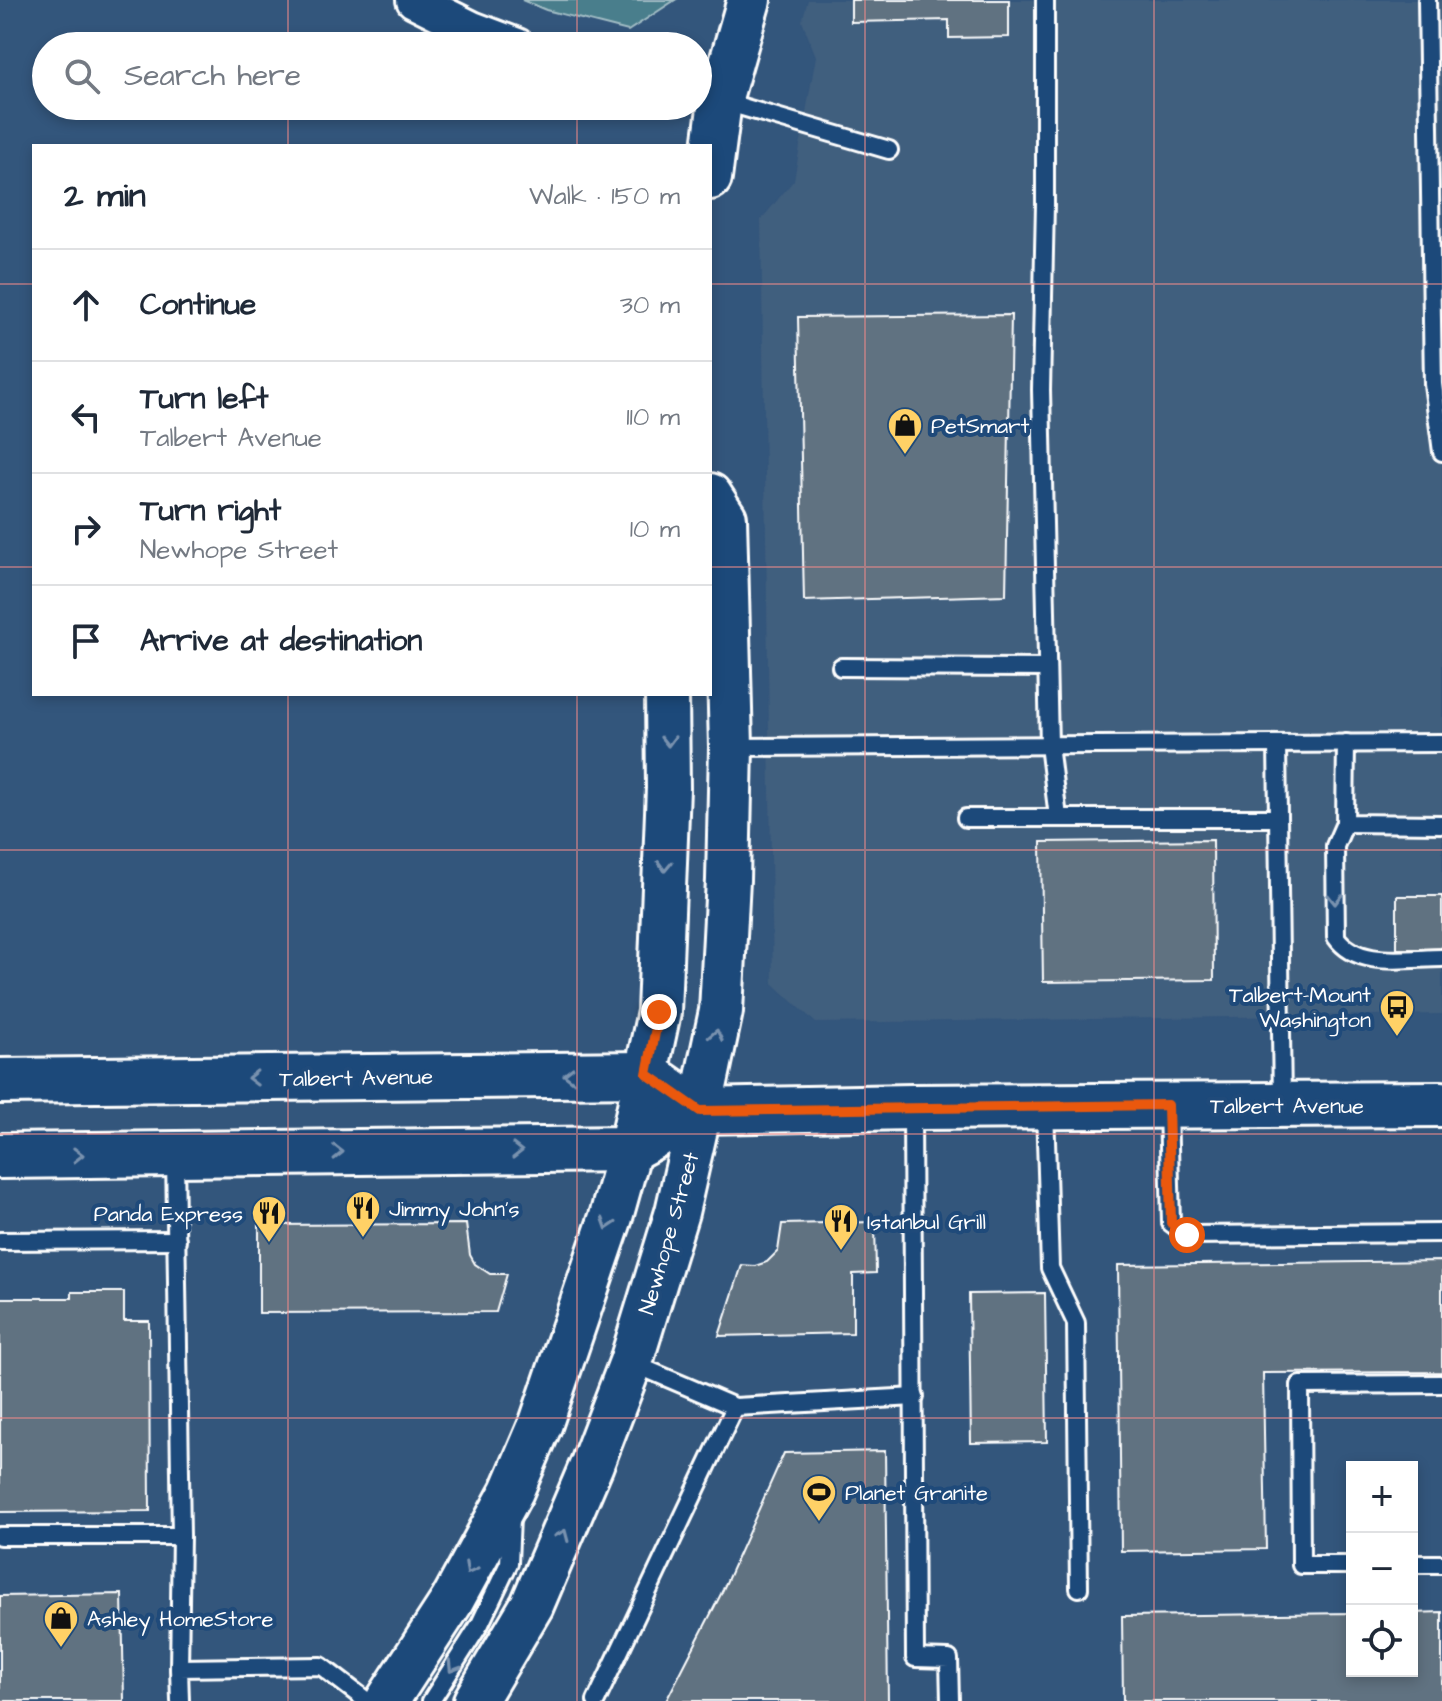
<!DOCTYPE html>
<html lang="en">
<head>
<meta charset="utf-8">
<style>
  :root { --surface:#fff; --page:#f2f2f3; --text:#1f2937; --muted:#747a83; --line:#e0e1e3 }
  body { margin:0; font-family:"Architects Daughter",sans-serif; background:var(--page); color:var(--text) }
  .controls { position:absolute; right:24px; bottom:24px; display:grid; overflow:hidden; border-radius:0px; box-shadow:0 4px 12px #0003 }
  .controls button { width:72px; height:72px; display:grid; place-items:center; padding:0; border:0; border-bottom:2px solid var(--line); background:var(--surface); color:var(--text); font:40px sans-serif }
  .stop { position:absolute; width:24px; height:24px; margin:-18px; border:6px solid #ea580c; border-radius:50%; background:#fff }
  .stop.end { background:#ea580c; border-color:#fff; box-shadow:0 2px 8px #0008 }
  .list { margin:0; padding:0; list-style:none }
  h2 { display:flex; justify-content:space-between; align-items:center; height:104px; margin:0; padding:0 32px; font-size:34px }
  h2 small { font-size:26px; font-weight:400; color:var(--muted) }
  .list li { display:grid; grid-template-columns:52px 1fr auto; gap:24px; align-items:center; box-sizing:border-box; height:112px; padding:0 32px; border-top:2px solid var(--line) }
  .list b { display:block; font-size:30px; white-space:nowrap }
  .list p { margin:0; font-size:26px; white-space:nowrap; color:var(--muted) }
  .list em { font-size:26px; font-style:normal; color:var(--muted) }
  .icon { flex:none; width:44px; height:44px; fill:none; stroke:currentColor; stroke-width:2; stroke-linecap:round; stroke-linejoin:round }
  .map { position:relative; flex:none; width:1442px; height:1701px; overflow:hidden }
  .search { position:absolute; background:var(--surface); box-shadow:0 4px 12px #0003; left:32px; top:32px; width:680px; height:88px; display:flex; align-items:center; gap:20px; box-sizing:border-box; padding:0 28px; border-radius:44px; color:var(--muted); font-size:30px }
  .panel { position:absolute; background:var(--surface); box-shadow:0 4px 12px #0003; left:32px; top:144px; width:680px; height:552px; border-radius:0px }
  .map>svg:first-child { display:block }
</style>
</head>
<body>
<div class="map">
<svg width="1442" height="1701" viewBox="0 0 1442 1701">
  <rect width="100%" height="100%" fill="#33567c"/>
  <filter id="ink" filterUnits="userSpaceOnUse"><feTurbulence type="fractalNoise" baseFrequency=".0125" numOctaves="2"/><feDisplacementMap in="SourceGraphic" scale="16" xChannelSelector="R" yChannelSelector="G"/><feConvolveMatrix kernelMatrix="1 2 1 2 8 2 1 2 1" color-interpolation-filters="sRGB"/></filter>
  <g filter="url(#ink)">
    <path fill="#415e7e" d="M808,0h634v1014l-626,9 -43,-40 -12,-763 33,-40 22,-124 -14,-35z"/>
    <path fill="#497e8c" stroke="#a4bec6" stroke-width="2" d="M522,0h153l-47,31 -82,-21z"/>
    <g fill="#617281" stroke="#fff" stroke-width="2">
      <path d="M851,0h158v37l-60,1v-18l-98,2z"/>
      <path d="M1011,315l-5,280 -202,6 -6,-284z"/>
      <path d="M1213,840l1,140 -171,2 -2,-140z"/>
      <rect x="1397" y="896" width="45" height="53"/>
      <path d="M875,1222l1,51 -23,1v59l-134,3 23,-71 13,1 12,-4 11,-11 4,-27z"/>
      <path d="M466,1224l4,31 5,9 15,10h17l-11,38 -237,1v-88z"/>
      <path d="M1442,1261v111l-179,1 3,176 -145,2 -3,-286z"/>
      <path d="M72,1292h52v29h25l1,190 -150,1v-214h72z"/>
      <path d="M1045,1293l2,149 -76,1 -2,-149z"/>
      <path d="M885,1451l3,250h-222l55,-107 63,-141z"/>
      <path d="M122,1594l2,107h-124v-105z"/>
      <path d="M1442,1612v89h-319l-1,-85 230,-3v58h60v-58z"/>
    </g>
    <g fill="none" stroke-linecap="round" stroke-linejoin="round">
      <g stroke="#fff" stroke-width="22">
        <g id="service">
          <path d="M1045,0v204l-4,186 8,355 9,72"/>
          <path d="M1427,0l6,384 9,68"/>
          <path d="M722,101l167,49"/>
          <path d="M841,667l206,1"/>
          <path d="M1346,743l-1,80 97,1"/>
          <path d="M1277,744l5,358"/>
          <path d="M732,747l710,-4"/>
          <path d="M966,818h312"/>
          <path d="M1345,823l-10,23 1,91c22,32 71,21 106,21"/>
          <path d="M1045,1108l5,160 26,55 3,265"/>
          <path d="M1168,1108l3,115 16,12 255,-2"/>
          <path d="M912,1109l3,549 34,1 1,42"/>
          <path d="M0,1241l177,-1"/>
          <path d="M632,1363l103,44 180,-10"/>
          <path d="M0,1536h181l-6,-380"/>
          <path d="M1412,1564h30"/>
          <path d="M1352,1565h-51l-1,-180 142,-1"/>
          <path d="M179,1668l2,-132"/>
          <path d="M180,1701l-1,-33 142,-2 46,35"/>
          <path d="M431,1701l49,-77 29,-61 2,-46"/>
          <path d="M596,1701l139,-294"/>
        </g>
      </g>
      <g stroke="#fff" stroke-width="40">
        <path id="minor" d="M414,0l58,29 45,17"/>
      </g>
      <g stroke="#fff" stroke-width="48">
        <g id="tertiary">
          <path d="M710,178l10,-77 29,-101"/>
          <path d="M387,1701l65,-100 60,-110 29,-68 70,-206 19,-68 29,-137 9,-224 -1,-94"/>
          <path d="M475,1701l57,-96 60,-141 39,-102 46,-150 23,-101 21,-100 7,-131 3,-133 -6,-229 -15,-23"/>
        </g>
      </g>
      <g stroke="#fff" stroke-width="50">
        <g id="primary">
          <path d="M0,1081l647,-7 53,37"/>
          <path d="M0,1156l630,-7 70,-38 212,-4 530,-3"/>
        </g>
      </g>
      <use href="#service" stroke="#1f4a7a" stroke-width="16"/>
      <use href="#minor" stroke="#1f4a7a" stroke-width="34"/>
      <use href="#tertiary" stroke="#1f4a7a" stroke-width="42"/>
      <use href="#primary" stroke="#1f4a7a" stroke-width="44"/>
    </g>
    <defs><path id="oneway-chevron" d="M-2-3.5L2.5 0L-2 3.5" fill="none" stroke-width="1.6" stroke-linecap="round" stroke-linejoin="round" transform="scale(2)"/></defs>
    <g stroke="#7992af">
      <use href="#oneway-chevron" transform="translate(668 741) rotate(89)"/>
      <use href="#oneway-chevron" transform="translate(665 866) rotate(92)"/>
      <use href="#oneway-chevron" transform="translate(1335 899) rotate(89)"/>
      <use href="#oneway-chevron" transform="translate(716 1035) rotate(-78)"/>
      <use href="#oneway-chevron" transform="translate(569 1075) rotate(179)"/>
      <use href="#oneway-chevron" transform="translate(253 1078) rotate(179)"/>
      <use href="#oneway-chevron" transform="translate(517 1151)"/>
      <use href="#oneway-chevron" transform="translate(338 1152) rotate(-1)"/>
      <use href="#oneway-chevron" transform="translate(78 1155) rotate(-1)"/>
      <use href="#oneway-chevron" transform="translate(608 1224) rotate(108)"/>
      <use href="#oneway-chevron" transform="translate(563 1535) rotate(-67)"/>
      <use href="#oneway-chevron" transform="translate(470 1569) rotate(119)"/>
      <use href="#oneway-chevron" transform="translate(453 1667) rotate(122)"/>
    </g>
  </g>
  <g fill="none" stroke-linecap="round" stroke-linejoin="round" filter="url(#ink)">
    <path stroke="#ea580c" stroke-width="10" d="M659,1012l-12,62 53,37 468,-6 3,118 16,12"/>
  </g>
  <path fill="none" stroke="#e88989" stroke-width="2" stroke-opacity="0.55" d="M288,0v46M577,0v46M865,0v1701M1154,0v1701M288,106v40M577,106v40M0,284h34M710,284h732M0,567h34M710,567h732M288,694v1007M577,694v1007M0,850h1442M0,1134h1442M0,1418h1442"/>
  <defs>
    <g id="shop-pin" transform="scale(1.8)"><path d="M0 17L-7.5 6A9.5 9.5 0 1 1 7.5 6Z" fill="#ffd166" stroke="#1f4a7a"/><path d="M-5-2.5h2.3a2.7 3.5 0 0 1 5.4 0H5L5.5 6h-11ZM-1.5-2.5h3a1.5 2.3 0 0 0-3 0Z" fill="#111"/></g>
    <g id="bus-pin" transform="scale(1.8)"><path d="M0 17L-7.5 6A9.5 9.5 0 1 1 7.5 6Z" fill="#ffd166" stroke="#1f4a7a"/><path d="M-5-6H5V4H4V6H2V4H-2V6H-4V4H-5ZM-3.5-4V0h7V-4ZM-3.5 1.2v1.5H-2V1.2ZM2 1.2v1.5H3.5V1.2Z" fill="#111"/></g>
    <g id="restaurant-pin" transform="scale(1.8)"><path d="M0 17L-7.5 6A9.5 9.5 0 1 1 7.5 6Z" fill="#ffd166" stroke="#1f4a7a"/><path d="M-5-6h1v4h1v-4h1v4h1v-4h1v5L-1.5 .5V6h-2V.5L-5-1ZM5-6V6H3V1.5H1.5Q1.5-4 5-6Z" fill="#111"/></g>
    <g id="stadium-pin" transform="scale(1.8)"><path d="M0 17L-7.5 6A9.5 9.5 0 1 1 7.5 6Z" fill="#ffd166" stroke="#1f4a7a"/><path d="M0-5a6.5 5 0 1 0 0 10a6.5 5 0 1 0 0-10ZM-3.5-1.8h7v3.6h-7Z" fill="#111"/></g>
  </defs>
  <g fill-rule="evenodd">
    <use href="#shop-pin" x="905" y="425"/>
    <use href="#bus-pin" x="1397" y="1007"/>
    <use href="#restaurant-pin" x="363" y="1208"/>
    <use href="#restaurant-pin" x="269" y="1213"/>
    <use href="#restaurant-pin" x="841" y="1221"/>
    <use href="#stadium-pin" x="819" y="1492"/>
    <use href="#shop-pin" x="61" y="1618"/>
  </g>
  <g text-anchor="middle" stroke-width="8" stroke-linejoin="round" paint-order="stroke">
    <g font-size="22" fill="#fff" stroke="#1f4a7a" text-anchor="start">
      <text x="931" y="433">PetSmart</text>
      <text x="1371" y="1002" text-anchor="end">Talbert-Mount<tspan x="1371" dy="25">Washington</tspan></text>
      <text x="389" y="1216">Jimmy John's</text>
      <text x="243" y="1221" text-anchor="end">Panda Express</text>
      <text x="867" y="1229">Istanbul Grill</text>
      <text x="845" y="1500">Planet Granite</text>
      <text x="87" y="1626">Ashley HomeStore</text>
    </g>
    <g font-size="22" fill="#fff" stroke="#1f4a7a">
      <text transform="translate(356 1077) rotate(-1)" y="8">Talbert Avenue</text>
      <text x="1287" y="1113">Talbert Avenue</text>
      <text transform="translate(668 1233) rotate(-74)" y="8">Newhope Street</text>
    </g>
  </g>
</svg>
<div class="controls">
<button>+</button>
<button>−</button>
<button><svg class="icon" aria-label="locate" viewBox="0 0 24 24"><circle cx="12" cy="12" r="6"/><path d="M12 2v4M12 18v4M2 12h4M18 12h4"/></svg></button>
</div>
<div class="stop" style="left:1187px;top:1235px"></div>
<div class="stop end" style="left:659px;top:1012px"></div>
<div class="search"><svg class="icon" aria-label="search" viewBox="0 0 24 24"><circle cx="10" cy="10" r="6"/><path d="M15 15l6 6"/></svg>Search here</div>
<section class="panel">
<h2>2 min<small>Walk · 150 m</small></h2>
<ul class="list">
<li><svg class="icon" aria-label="ahead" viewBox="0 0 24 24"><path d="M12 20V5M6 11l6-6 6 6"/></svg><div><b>Continue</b></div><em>30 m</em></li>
<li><svg class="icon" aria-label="left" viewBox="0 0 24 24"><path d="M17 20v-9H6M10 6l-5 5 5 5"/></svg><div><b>Turn left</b><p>Talbert Avenue</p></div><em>110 m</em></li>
<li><svg class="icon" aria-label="right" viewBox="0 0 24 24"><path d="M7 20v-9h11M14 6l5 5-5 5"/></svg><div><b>Turn right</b><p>Newhope Street</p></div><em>10 m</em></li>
<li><svg class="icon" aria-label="arrive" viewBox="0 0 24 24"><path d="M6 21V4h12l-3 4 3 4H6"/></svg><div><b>Arrive at destination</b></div></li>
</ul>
</section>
</div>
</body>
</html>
